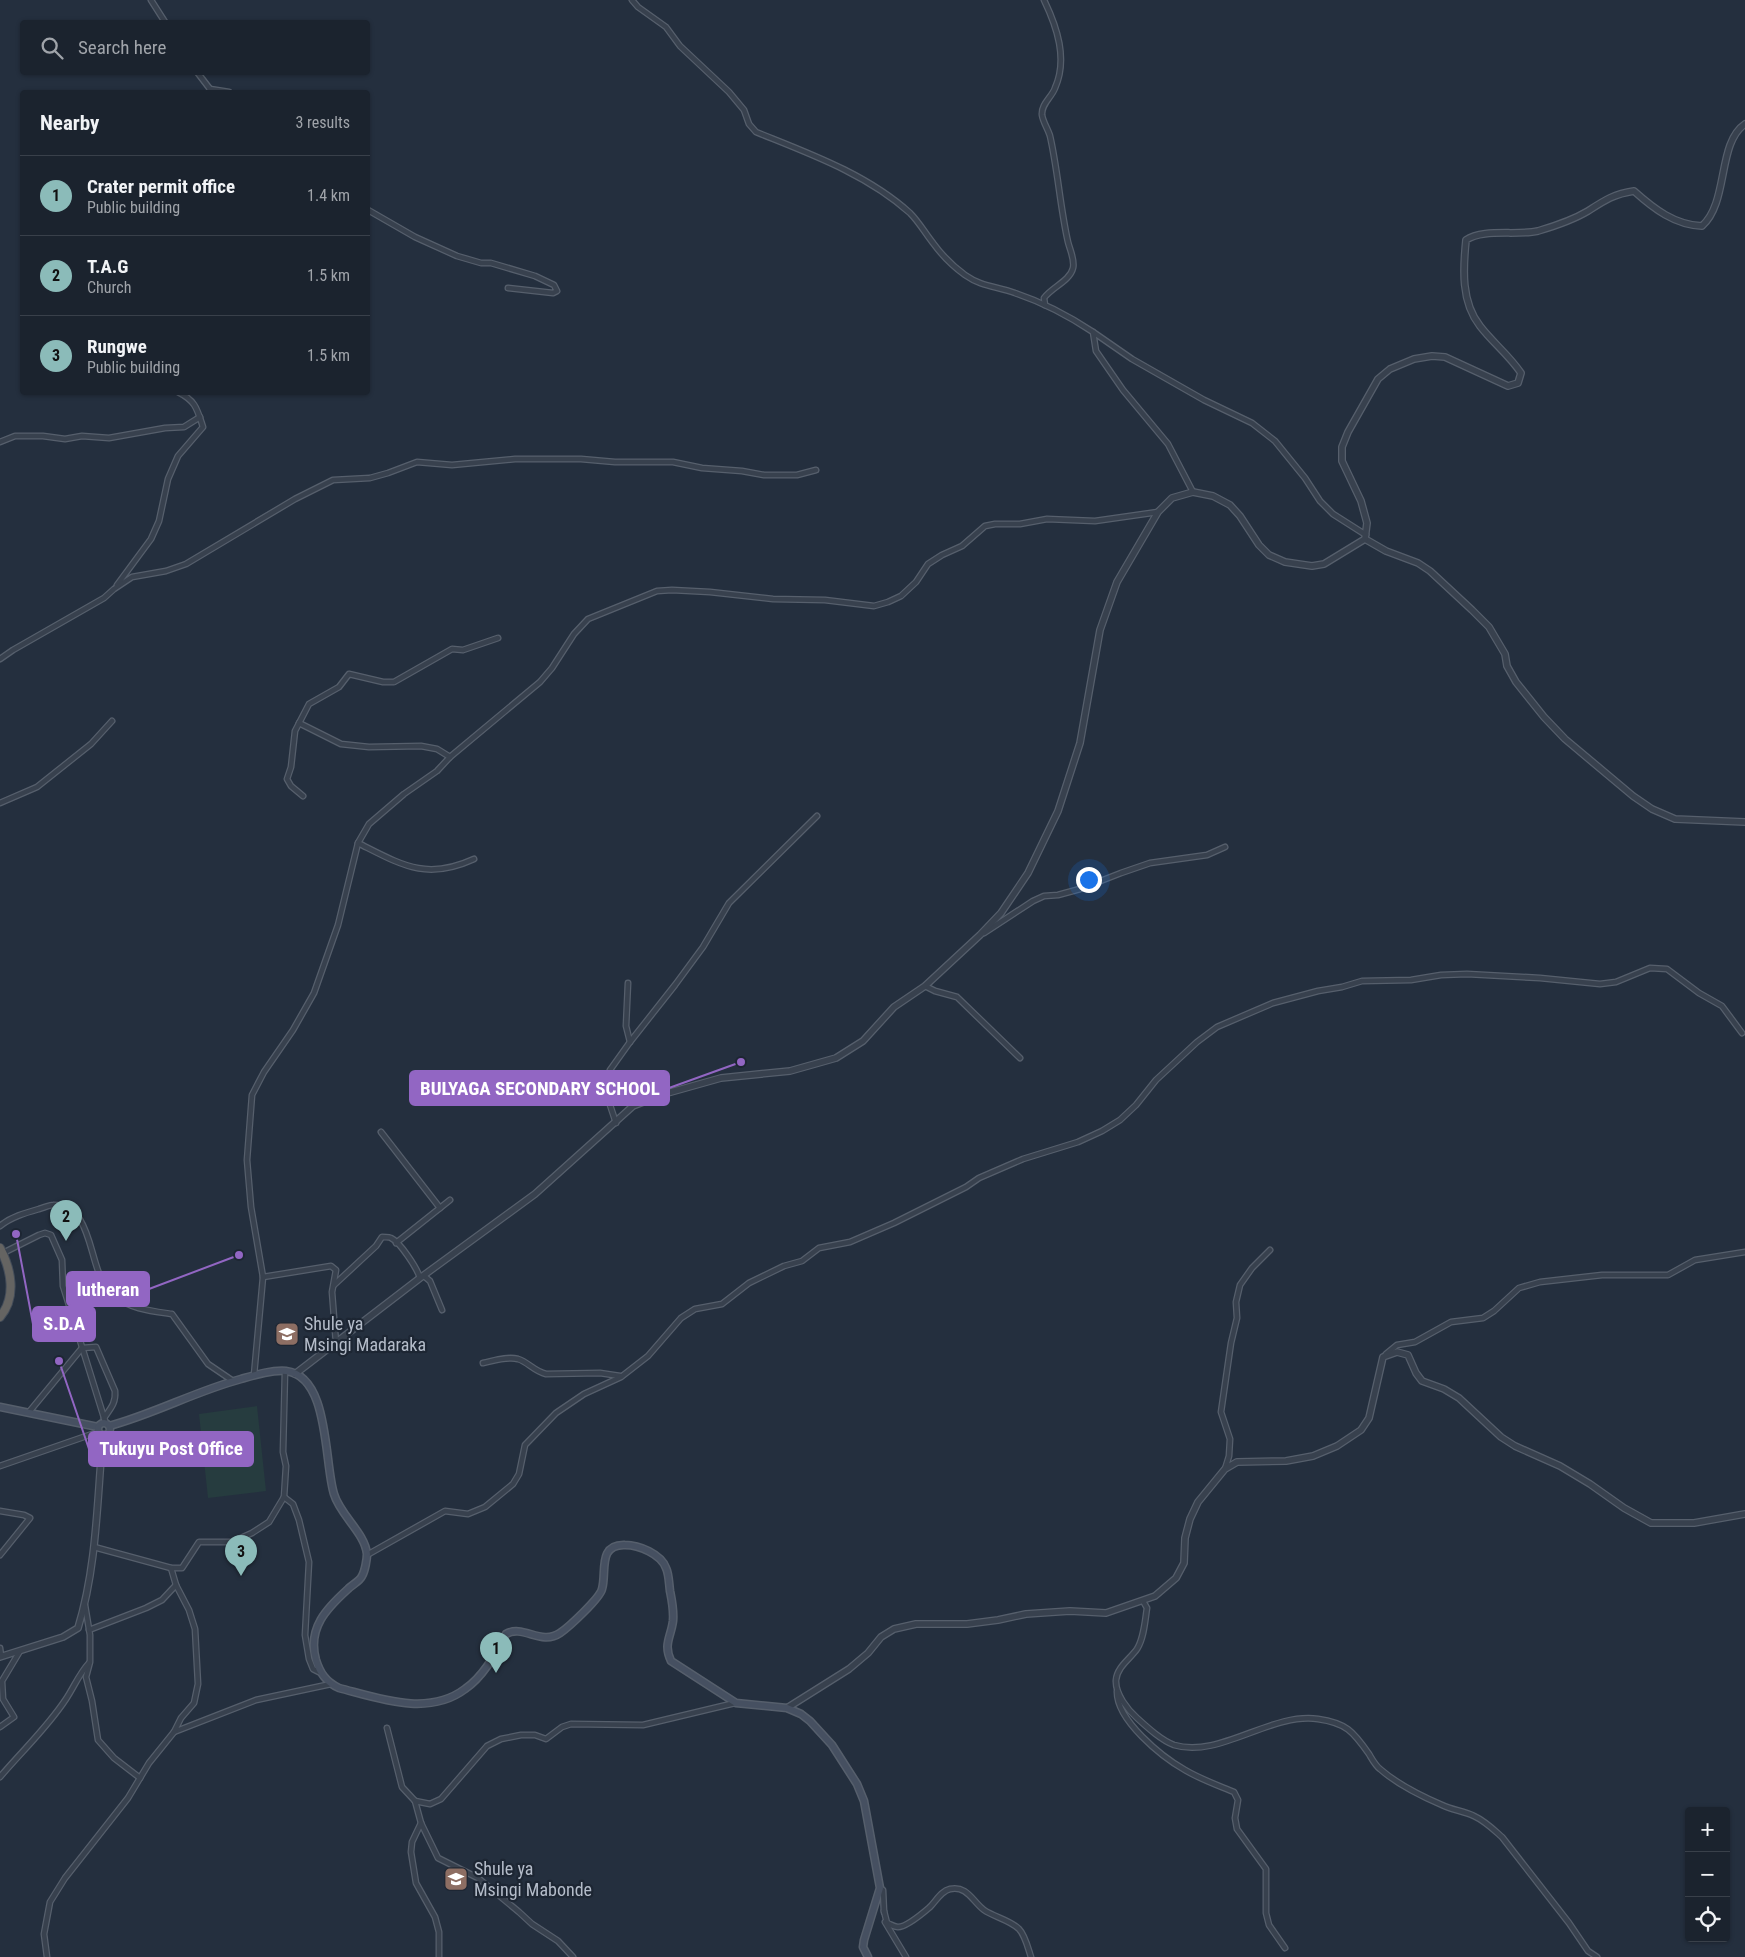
<!DOCTYPE html>
<html lang="en">
<head>
<meta charset="utf-8">
<style>
  :root { --surface:#1b232e; --page:#242b36; --text:#f1f3f6; --muted:#a0a4aa; --line:#39404a; --accent:#8bbbb9 }
  body { margin:0; font-family:"Roboto Condensed",sans-serif; background:var(--page); color:var(--text) }
  .controls { position:absolute; right:15px; bottom:15px; display:grid; overflow:hidden; border-radius:5px; box-shadow:0 1px 4px #0004 }
  .controls button { width:45px; height:45px; display:grid; place-items:center; padding:0; border:0; border-bottom:1px solid var(--line); background:var(--surface); color:var(--text); font:25px sans-serif }
  .you { position:absolute; left:1088px; top:879px; width:18px; height:18px; margin:-12px; border:4px solid #fff; border-radius:50%; background:#1a73e8; box-shadow:0 0 0 8px #1a73e833 }
  .badge { display:grid; place-items:center; width:32px; height:32px; border-radius:50%; background:var(--accent); color:#111; font-size:16px; font-weight:700 }
  .pin { position:absolute; translate:-50% -41px; filter:drop-shadow(0 1px 2px #0008) }
  .pin::after { content:''; position:absolute; top:26px; width:18px; height:15px; background:inherit; clip-path:polygon(0 0,100% 0,50% 100%) }
  .list { margin:0; padding:0; list-style:none }
  h2 { display:flex; justify-content:space-between; align-items:center; height:65px; margin:0; padding:0 20px; font-size:21px }
  h2 small { font-size:16px; font-weight:400; color:var(--muted) }
  .list li { display:grid; grid-template-columns:32px 1fr auto; gap:15px; align-items:center; box-sizing:border-box; height:80px; padding:0 20px; border-top:1px solid var(--line) }
  .list b { display:block; font-size:19px; white-space:nowrap }
  .list p { margin:0; font-size:16px; white-space:nowrap; color:var(--muted) }
  .list em { font-size:16px; font-style:normal; color:var(--muted) }
  .icon { flex:none; width:28px; height:28px; fill:none; stroke:currentColor; stroke-width:2; stroke-linecap:round; stroke-linejoin:round }
  .map { position:relative; flex:none; width:1745px; height:1957px; overflow:hidden }
  .search { position:absolute; background:var(--surface); box-shadow:0 1px 4px #0004; left:20px; top:20px; width:350px; height:55px; display:flex; align-items:center; gap:12px; box-sizing:border-box; padding:0 18px; border-radius:5px; color:var(--muted); font-size:19px }
  .panel { position:absolute; background:var(--surface); box-shadow:0 1px 4px #0004; left:20px; top:90px; width:350px; height:305px; border-radius:5px }
  .map>svg:first-child { display:block }
</style>
</head>
<body>
<div class="map">
<svg width="1745" height="1957" viewBox="0 0 1745 1957">
  <rect width="100%" height="100%" fill="#242f3e"/>
  <path fill="#263c3f" d="M257,1406l9,85 -58,7 -9,-84z"/>
  <g fill="none" stroke-linecap="round" stroke-linejoin="round">
    <g stroke="#565f6c" stroke-width="7">
      <g id="minor">
        <path d="M151,0l14,22"/>
        <path d="M632,0l6,7 28,20 14,19 49,46 15,18 5,14 7,8c52,21 111,42 154,81 9,9 15,20 23,30 8,11 21,24 32,32 17,12 31,11 50,18 27,9 54,23 78,39l3,19 27,39 45,54 25,48"/>
        <path d="M1044,0c13,27 24,59 11,88 -3,9 -14,16 -13,27 1,7 6,14 8,21 8,35 10,71 18,106 2,8 7,18 5,26 -3,13 -21,19 -29,30l1,7"/>
        <path d="M197,72l13,17 -1,3"/>
        <path d="M210,89l19,3"/>
        <path d="M368,210l47,27 42,19 24,7h10l44,13 19,9 3,6 -4,2 -45,-5"/>
        <path d="M1093,332l39,27 72,41 48,23 23,18 30,37 15,23 13,13 33,21"/>
        <path d="M0,442l15,-6h28l22,3 17,-3 27,2 56,-10 19,-1 16,-10"/>
        <path d="M117,585l34,-46 8,-18 9,-42 10,-23 25,-29c-6,-18 -7,-26 -25,-35"/>
        <path d="M0,659l13,-9 91,-52 10,-9 18,-12 34,-6 20,-7 109,-65 38,-19 37,-2 18,-5 29,-11 35,3 63,-6h66l34,3h58l29,6 40,3 22,4h33l19,-5"/>
        <path d="M299,723l42,21 28,3 52,-1 16,3 13,8"/>
        <path d="M303,796l-12,-10 -4,-7 4,-12 4,-36 14,-27 30,-17 10,-13 34,8h11l58,-33 11,1 35,-12"/>
        <path d="M0,803l37,-16 54,-43 21,-23"/>
        <path d="M358,843c44,22 68,38 116,16"/>
        <path d="M984,933l49,-32 11,-5 14,-1 22,-6 41,-16 29,-10 57,-8 18,-8"/>
        <path d="M628,983l-2,43 4,16"/>
        <path d="M925,986l10,5 22,6 63,61"/>
        <path d="M566,1083h18l18,7"/>
        <path d="M616,1123l-7,-21 -7,-12 8,-20 20,-28 45,-57 28,-38 26,-44 88,-87"/>
        <path d="M381,1132l59,76"/>
        <path d="M0,1226c11,-9 25,-13 39,-17 4,-1 10,-4 14,-4 44,-1 33,69 60,90 17,14 38,16 59,19l36,50 25,17"/>
        <path d="M396,1243l54,-43"/>
        <path d="M3,1253l36,-18 6,-2 6,2 11,25 1,26 43,138"/>
        <path d="M424,1276l6,5 12,29"/>
        <path d="M263,1277l68,-11 5,4 -4,22 4,51"/>
        <path d="M334,1285l42,-39 6,-9c1,0 8,0 9,1 9,4 26,30 29,40"/>
        <path d="M1386,1354l11,-9 18,-3 36,-20 32,-4 11,-7 25,-23 21,-6 62,-7h66l27,-15 50,-8"/>
        <path d="M483,1363c10,-2 24,-7 35,-4 10,3 16,12 28,15l54,-1 20,3"/>
        <path d="M254,1375l9,-98 -12,-70 -4,-47 5,-65 12,-23 29,-42 21,-37 24,-68 20,-82 11,-19 35,-30 33,-23 13,-14 90,-75 12,-14 22,-34 14,-15 69,-28 15,-1 38,2 63,7 52,1 49,6 14,-4 13,-6 15,-14 12,-18 14,-9 20,-9 23,-20 10,-2h25l27,-5 48,2 63,-9"/>
        <path d="M29,1412l53,-64 14,-1 19,44c1,12 -4,17 -11,27"/>
        <path d="M0,1466l98,-34"/>
        <path d="M1225,1469l4,-13 1,-17 -9,-27 10,-69 6,-25 -1,-16 4,-17 12,-17 18,-18"/>
        <path d="M284,1497l9,7 6,16 10,42 -4,73 4,24 4,10 8,4"/>
        <path d="M0,1511l24,4 6,3 -30,37"/>
        <path d="M94,1547l77,21h11l17,-26h33l20,-9 17,-11 15,-25 2,-31 -3,-14 2,-81"/>
        <path d="M367,1555l78,-44 23,3 17,-7 28,-23 6,-10 6,-29 31,-32 28,-19 37,-17 27,-21 33,-38 14,-9 27,-5 27,-21 35,-17 18,-5 17,-13 31,-6 44,-19 72,-36 13,-9 44,-19 55,-17 24,-11 18,-11 16,-15 20,-25 41,-38 20,-15 56,-24 45,-12 24,-4 20,-6 49,-1 30,-5 26,-1 73,4 60,6 16,-2 34,-14 17,1 32,24 23,13 20,27"/>
        <path d="M1143,1601l4,7c-2,13 -3,30 -10,41 -7,10 -20,18 -21,31 -1,14 12,30 21,38 11,10 24,22 37,27 45,14 97,-33 144,-26 28,4 35,12 51,35 3,5 6,11 11,15 17,15 41,27 62,36 10,5 22,6 32,11 11,5 19,13 28,21l67,86 19,28 9,6"/>
        <path d="M85,1605l5,30v27l-4,15 6,24 6,39 16,18 26,20"/>
        <path d="M89,1630l57,-22 16,-8 14,-15"/>
        <path d="M0,1648l1,8"/>
        <path d="M1117,1691c-1,29 45,66 68,79 15,9 32,15 49,22l4,8 -3,18 2,11 29,40v44l3,12 16,23"/>
        <path d="M0,1727l14,-10 -11,-18 -1,-18 18,-30"/>
        <path d="M387,1728l15,59 13,14 6,22 17,35 40,20 41,34 13,12 26,17 15,16"/>
        <path d="M174,1732l82,-32 75,-16"/>
        <path d="M0,1777c22,-26 47,-49 66,-78 8,-12 13,-25 23,-36"/>
        <path d="M415,1801l15,3 11,-5 46,-53 14,-7 20,-4h14l11,4 16,-12 9,-3 72,1 92,-22"/>
        <path d="M421,1823l-9,19 -1,10 5,31 19,34 4,15v25"/>
        <path d="M880,1888l3,2 1,22"/>
        <path d="M884,1911l3,12c3,1 7,4 11,4 9,0 25,-14 32,-20 6,-6 11,-16 20,-18 17,-4 23,13 34,21 10,7 26,10 35,19 6,6 9,19 12,28"/>
        <path d="M885,1922l21,35"/>
        <path d="M47,1957l-3,-23 6,-32 15,-24 63,-80 21,-35 25,-31 7,-14 13,-15 4,-19 -3,-55 -6,-19 -13,-25 -5,-17"/>
      </g>
    </g>
    <g stroke="#565f6c" stroke-width="8">
      <g id="tertiary">
        <path d="M1365,539l21,12 32,12 12,8 42,39 17,17 16,27 2,12 9,16 28,35 21,22 68,57 19,13 23,10 70,3"/>
        <path d="M295,1374l125,-96 115,-84 98,-88 31,-12 57,-16 69,-7 46,-13 27,-17 31,-34 31,-21 55,-51 21,-22 27,-40 30,-62 22,-68 20,-113 17,-48 41,-70 14,-14 21,-6 20,4 17,9 10,11 19,29 10,10 16,7 27,4 12,-2 41,-25 2,-16 -6,-22 -19,-40v-14l6,-15 30,-53 12,-10 24,-10 18,-3 13,1 63,29 10,-3 3,-10c-12,-18 -28,-30 -41,-47 -19,-24 -17,-57 -14,-86 17,-12 50,-4 72,-9 17,-5 35,-11 50,-20 17,-11 26,-17 46,-20 20,18 41,34 68,35 27,-24 15,-83 43,-102"/>
        <path d="M0,1657l63,-20 15,-9c19,-62 19,-128 25,-193"/>
        <path d="M787,1708l62,-39 19,-16 13,-16 13,-8 22,-5h51l31,-4 28,-6 44,-3 36,2 49,-17 21,-18 8,-15 1,-25 5,-19 8,-17 27,-33 12,-7 49,-1 27,-5 24,-10 24,-16 8,-12 14,-61 14,-5 11,3 8,18 6,8 22,8 15,9 42,39 14,9 45,20 30,18 34,24 27,15h43l51,-9"/>
      </g>
    </g>
    <g stroke="#565f6c" stroke-width="9">
      <g id="secondary">
        <path d="M0,1407l98,20"/>
        <circle cx="104" cy="1429" r="6"/>
        <path d="M109,1426c45,-12 87,-35 132,-47 14,-4 30,-9 45,-8 44,5 38,92 48,123 6,21 31,39 33,60 0,5 -2,17 -5,22 -2,5 -10,9 -14,13 -21,19 -41,39 -32,71 4,13 10,22 23,28 39,10 89,29 126,1 19,-13 30,-35 41,-55 17,-10 35,12 54,-1 9,-6 40,-35 42,-44 5,-16 -5,-45 23,-44 14,0 36,9 41,23 3,6 3,16 4,23 2,10 4,19 3,30 -2,16 -10,23 -2,40l65,42 51,5 14,6 9,7 22,24 25,39 7,17 16,87 -16,52 -1,7 5,10"/>
      </g>
    </g>
    <g stroke="#434c59" stroke-width="10">
      <path id="trunk" d="M0,1248c11,21 17,49 0,69"/>
    </g>
    <use href="#minor" stroke="#38414e" stroke-width="4.5"/>
    <use href="#tertiary" stroke="#38414e" stroke-width="5.5"/>
    <use href="#secondary" stroke="#465061" stroke-width="6"/>
    <use href="#trunk" stroke="#656462" stroke-width="8"/>
  </g>
  <defs>
    <g id="school-square" transform="scale(1.25)"><rect x="-9" y="-9" width="18" height="18" rx="4" fill="#8d6e63" stroke="#1d2633"/><path d="M0-5L7-2L0 1L-7-2ZM-4 1L0 2.5L4 1V4Q0 6-4 4Z" fill="#fff"/></g>
  </defs>
  <g fill-rule="evenodd">
    <use href="#school-square" x="287" y="1334"/>
    <use href="#school-square" x="456" y="1879"/>
  </g>
  <g text-anchor="middle" stroke-width="4.5" stroke-linejoin="round" paint-order="stroke">
    <g font-size="18" fill="#b4bcc9" stroke="#1d2633" text-anchor="start">
      <text x="304" y="1330">Shule ya<tspan x="304" dy="21">Msingi Madaraka</tspan></text>
      <text x="474" y="1875">Shule ya<tspan x="474" dy="21">Msingi Mabonde</tspan></text>
    </g>
  </g>
  <path fill="none" stroke="#9266c3" stroke-width="2" d="M741 1062L669 1088M239 1255L149 1289M16 1234L33 1324M59 1361L89 1449"/>
  <g fill="#9266c3" stroke="#1d2633" stroke-width="2">
    <circle cx="741" cy="1062" r="5"/>
    <circle cx="239" cy="1255" r="5"/>
    <circle cx="16" cy="1234" r="5"/>
    <circle cx="59" cy="1361" r="5"/>
  </g>
  <g fill="#9266c3" stroke="#9266c3" stroke-width="2">
    <rect x="410" y="1071" width="259" height="34" rx="5"/>
    <rect x="67" y="1272" width="82" height="34" rx="5"/>
    <rect x="33" y="1307" width="62" height="34" rx="5"/>
    <rect x="89" y="1432" width="164" height="34" rx="5"/>
  </g>
  <g font-size="19" text-anchor="middle" font-weight="bold" fill="#fff">
    <text x="540" y="1095">BULYAGA SECONDARY SCHOOL</text>
    <text x="108" y="1296">lutheran</text>
    <text x="64" y="1330">S.D.A</text>
    <text x="171" y="1455">Tukuyu Post Office</text>
  </g>
</svg>
<div class="controls">
<button>+</button>
<button>−</button>
<button><svg class="icon" aria-label="locate" viewBox="0 0 24 24"><circle cx="12" cy="12" r="6"/><path d="M12 2v4M12 18v4M2 12h4M18 12h4"/></svg></button>
</div>
<div class="you"></div>
<div class="pin badge" style="left:496px;top:1673px">1</div>
<div class="pin badge" style="left:66px;top:1241px">2</div>
<div class="pin badge" style="left:241px;top:1576px">3</div>
<div class="search"><svg class="icon" aria-label="search" viewBox="0 0 24 24"><circle cx="10" cy="10" r="6"/><path d="M15 15l6 6"/></svg>Search here</div>
<section class="panel">
<h2>Nearby<small>3 results</small></h2>
<ul class="list">
<li><span class="badge">1</span><div><b>Crater permit office</b><p>Public building</p></div><em>1.4 km</em></li>
<li><span class="badge">2</span><div><b>T.A.G</b><p>Church</p></div><em>1.5 km</em></li>
<li><span class="badge">3</span><div><b>Rungwe</b><p>Public building</p></div><em>1.5 km</em></li>
</ul>
</section>
</div>
</body>
</html>
